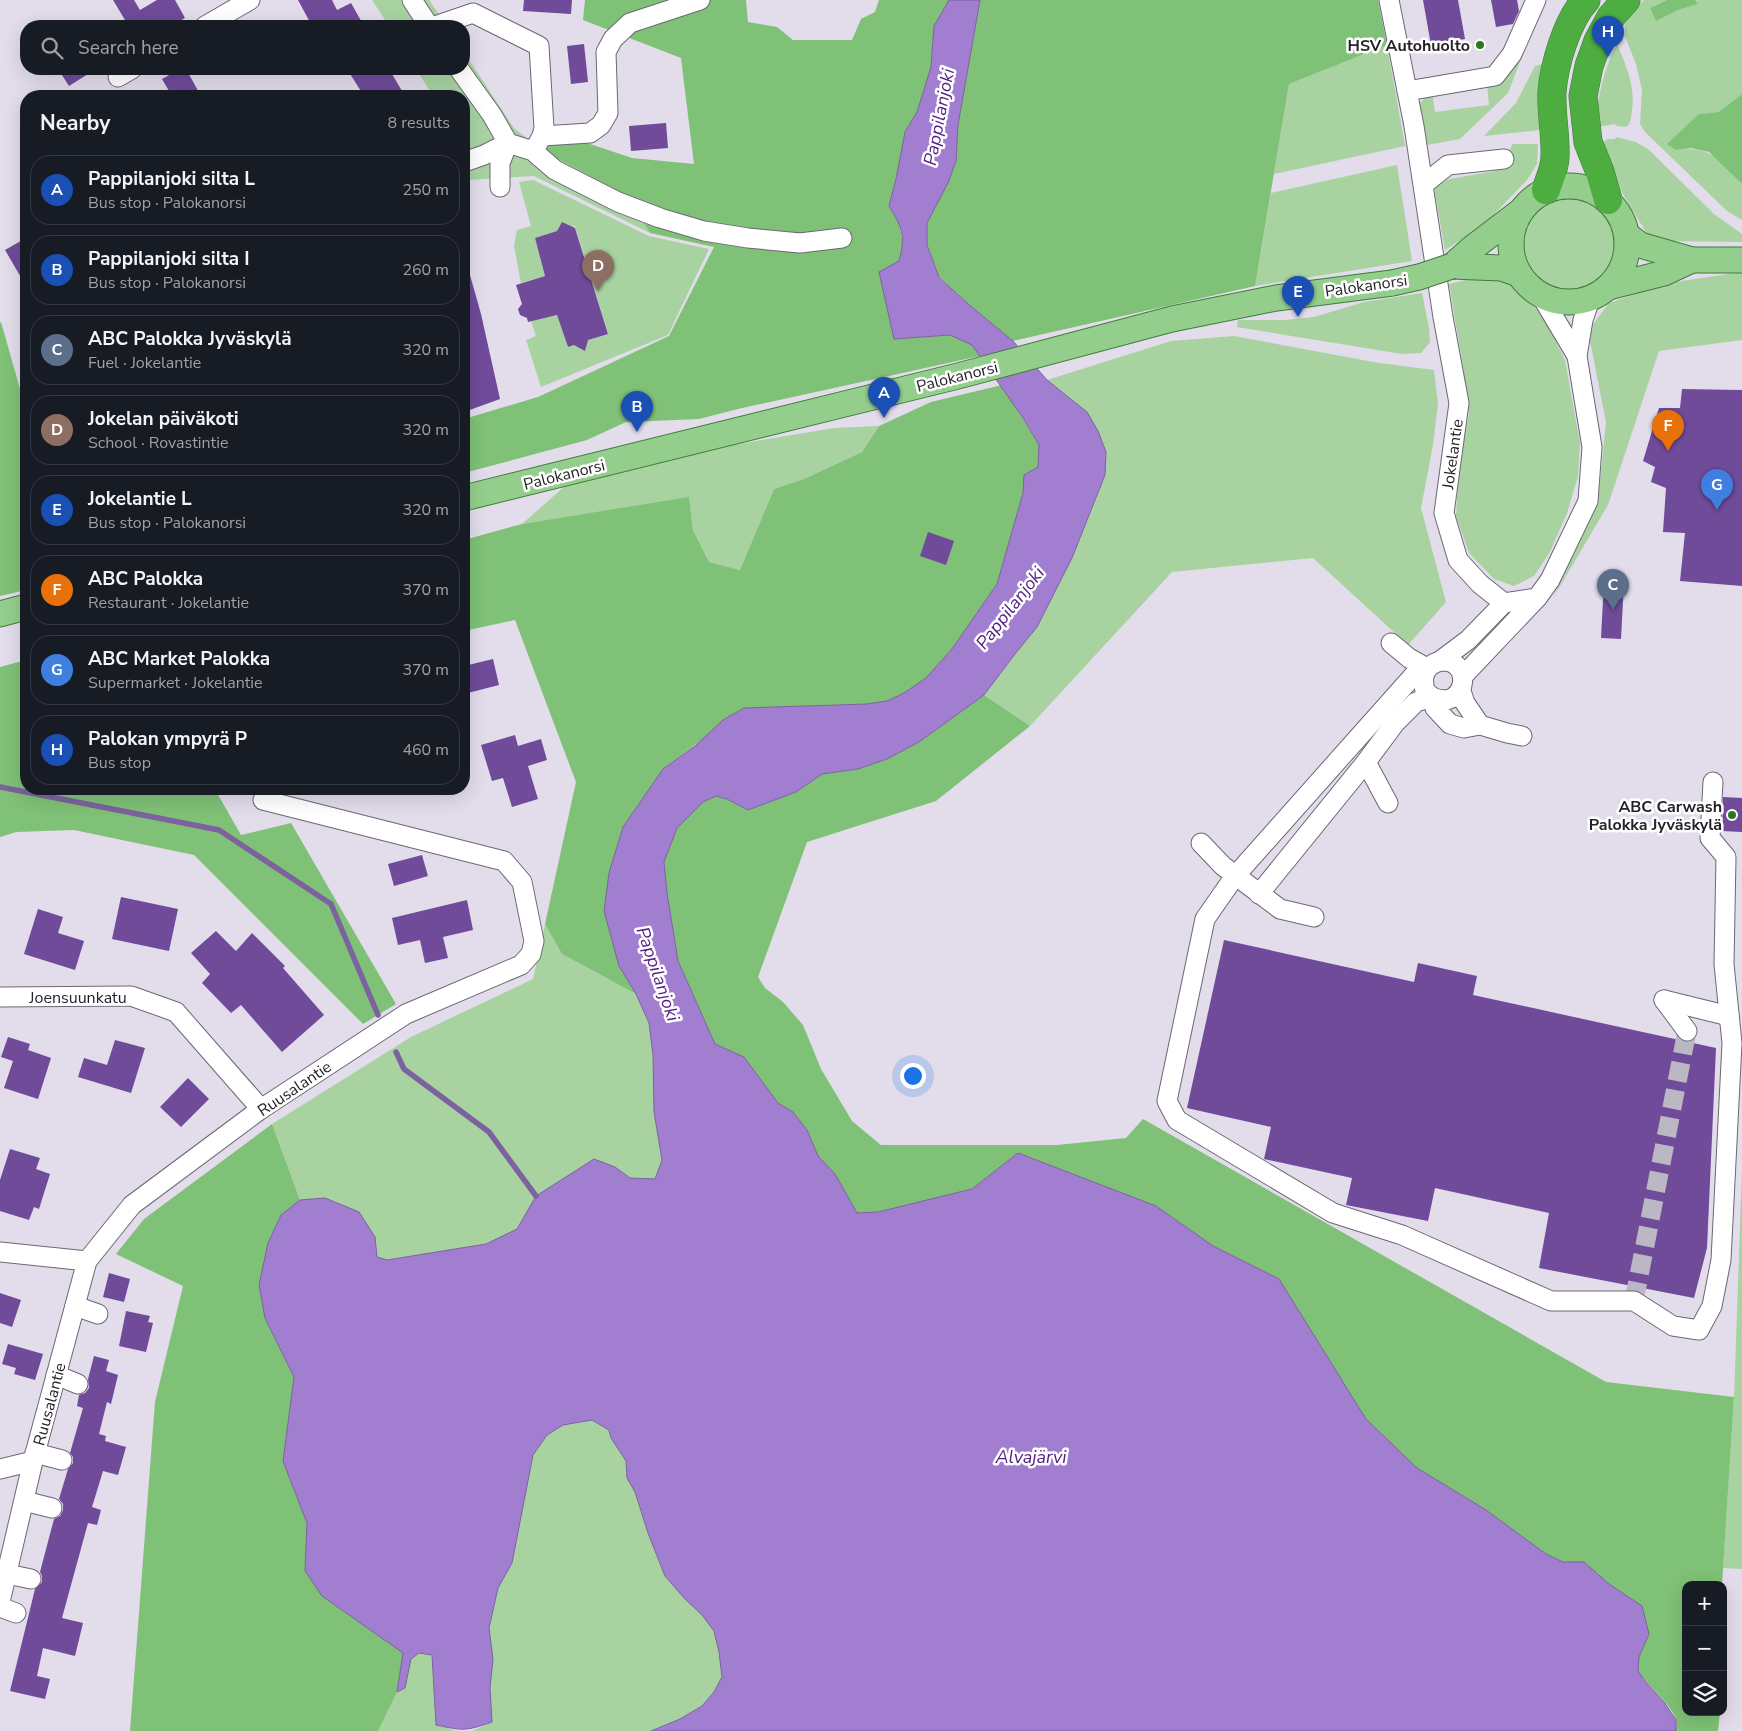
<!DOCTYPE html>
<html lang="en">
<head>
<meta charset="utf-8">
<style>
  :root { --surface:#171b24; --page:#20242c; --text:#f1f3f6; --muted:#9ea1a6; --line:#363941; --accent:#db2777 }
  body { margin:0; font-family:"Nunito Sans",sans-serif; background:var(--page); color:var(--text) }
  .controls { position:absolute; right:15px; bottom:15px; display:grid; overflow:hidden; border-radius:10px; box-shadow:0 5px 20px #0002 }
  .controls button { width:45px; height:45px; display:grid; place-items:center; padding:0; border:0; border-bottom:1px solid var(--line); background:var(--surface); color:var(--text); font:25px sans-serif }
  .you { position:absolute; left:912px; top:1075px; width:18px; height:18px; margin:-12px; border:4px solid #fff; border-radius:50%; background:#1a73e8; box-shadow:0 0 0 8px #1a73e833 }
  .badge { display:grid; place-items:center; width:32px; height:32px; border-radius:50%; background:var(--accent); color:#fff; font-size:16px; font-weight:700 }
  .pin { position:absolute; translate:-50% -41px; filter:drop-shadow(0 1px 2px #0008) }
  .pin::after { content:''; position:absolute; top:26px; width:18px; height:15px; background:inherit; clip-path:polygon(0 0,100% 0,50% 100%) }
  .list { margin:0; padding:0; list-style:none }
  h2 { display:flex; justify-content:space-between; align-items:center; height:65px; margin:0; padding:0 20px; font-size:21px }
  h2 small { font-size:16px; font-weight:400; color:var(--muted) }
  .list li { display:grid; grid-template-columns:32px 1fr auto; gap:15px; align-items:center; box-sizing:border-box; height:70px; margin:0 10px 10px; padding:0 10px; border:1px solid var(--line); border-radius:20px }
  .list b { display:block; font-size:19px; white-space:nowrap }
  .list p { margin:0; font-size:16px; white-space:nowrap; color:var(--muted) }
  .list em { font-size:16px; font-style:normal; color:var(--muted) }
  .icon { flex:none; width:28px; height:28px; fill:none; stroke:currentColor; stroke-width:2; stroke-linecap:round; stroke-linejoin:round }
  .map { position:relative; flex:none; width:1742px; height:1731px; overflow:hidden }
  .search { position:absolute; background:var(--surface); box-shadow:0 5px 20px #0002; left:20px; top:20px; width:450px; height:55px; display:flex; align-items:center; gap:12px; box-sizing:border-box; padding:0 18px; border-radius:20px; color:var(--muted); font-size:19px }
  .panel { position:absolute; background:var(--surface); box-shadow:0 5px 20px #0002; left:20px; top:90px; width:450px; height:705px; border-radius:20px }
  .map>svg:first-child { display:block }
</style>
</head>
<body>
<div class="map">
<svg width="1742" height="1731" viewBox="0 0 1742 1731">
  <rect width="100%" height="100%" fill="#e2dceb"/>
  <g fill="#a8d3a1">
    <path d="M372,0h57l18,26h-58z"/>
    <path d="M1644,0h23l-17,8 7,12 21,-10 20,-6 -3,-4h47v94l-23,18 -20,2 -23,36c36,-5 42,11 66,34v36l-15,-9 -82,-79 -5,-8 2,-34 -6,-26 -11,-28v-12l11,-16z"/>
    <path d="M1530,36l-22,57 -48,46 -33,6 -8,-41 13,-13 3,21 54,-7 -2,-21z"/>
    <path d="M1617,44c10,23 20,47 14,73 -1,5 -1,7 -5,10l-10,-1 -1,-2 -17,3 -3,-4c3,-27 9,-55 22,-79z"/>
    <path d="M1387,45l18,101 -131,28 15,-90z"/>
    <path d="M464,52l50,76 26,21 89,48 21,36 -116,-57 -66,4 -1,-31 -3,-6v-47h-31l-17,-27h48z"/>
    <path d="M1542,64l-3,66 -55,6 32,-33 19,-37z"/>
    <path d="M1616,137l20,5 12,7 66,65 28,20v8l-80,-1 -15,-7 -27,-45 -18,-40 1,-6 4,-4h8z"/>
    <path d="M1513,144h25l-1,20 -10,16 -45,47 -37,23 -11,-62 15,-9 47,-8z"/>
    <path d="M1397,165l15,96 -157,25 16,-93z"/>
    <path d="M533,180l116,56 60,13 -41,86 -127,52 -15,-47 10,-4 -5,-15 26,-6 11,32 40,-14 -33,-107 -4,1 -7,-4 -4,2 -3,6 -22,7 10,38 -24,7 -7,-37 3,-16 14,-4 -12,-44z"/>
    <circle cx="1569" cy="243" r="47"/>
    <path d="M1742,272v68l-83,11 -51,154 -55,93 45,-97 8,-79 -18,-91 21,-28 59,-20z"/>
    <path d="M1483,276l28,9 31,29 23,46 15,83 -2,34 -11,36 -17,39 -16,24 -20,10 -20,-7 -25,-26 -13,-37 3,-52 10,-50 -6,-48 -14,-82z"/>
    <path d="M1422,293l7,35 1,14 -9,11 -19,1 -165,-27 1,-7h46l30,-3 50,-15z"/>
    <path d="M1234,336l145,27 55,7 4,34 -5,41 -12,63 25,94 -38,43 -95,-87 -141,14 -142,154 -46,-31 31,-41 22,-27 35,-69 33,-83 -18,-63 -40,-32 124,-39z"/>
    <path d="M879,426l-17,26 -58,27 -30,10 -34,81 -31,-8 -16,-32 -4,-32 -167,26 43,-38 155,-39 114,-19z"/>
    <path d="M545,924l17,30 74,40 13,29 4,32 1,57 8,48 -7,19 -25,-1 -15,-11 -79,29 -18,33 -32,15 -99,16 -10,-3 -109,-14 32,-43 -28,-76 139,-87 122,-58z"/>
    <path d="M1742,1169v400l-19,-1 11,-171z"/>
    <path d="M592,1420l17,10 2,8 15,23 1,17 8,14 13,41 17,43 20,23 17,16 12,16 5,20 3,26 -8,15 -12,14 -22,13 -29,12h-179l20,-9 -31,-71 52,-180 34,-36 17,-10z"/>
    <path d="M419,1653l13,2 4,70 20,6h-78l19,-39 8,-4 5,-29z"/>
  </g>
  <g fill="#7fc176">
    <path d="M585,0h161l2,22 29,5 16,13h59l9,-21 14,-7 4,-12h70l-15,26 -3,41 -14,45 -12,20 -9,47 -7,27 10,16 4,23 -4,16 -5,78 56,-4 22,10 8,11 -238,52 -43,11 -73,3 -39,18 -123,33v-54l74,-22 131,-61 45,-89 -64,-14 -21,-36 -89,-48 5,-9 27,-2 60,20 62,6 -13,-106 -98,-38z"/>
    <path d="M980,0h398l9,45 -98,39 -34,202 -242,55 -46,-38 -28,-27 -12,-31v-22l29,-62 2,-36z"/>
    <path d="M1667,0h28l3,4 -20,6 -22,11 -6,-13z"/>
    <path d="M1742,94v90l-33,-32 -18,-4 -15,2 -9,-6 32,-30 20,-2z"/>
    <path d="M1,322l25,88v180l-26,6v-273z"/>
    <path d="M1002,385l37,60 -1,22 -14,8 -1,18 -26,91 -45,65 -26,29 -22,15 -17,8 -20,3 -123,4 -81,61 -40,58 -4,139 17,28 -74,-40 -17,-30 31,-142 -61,-162 -51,11v-91l58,-16 167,-27 4,33 16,32 31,8 34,-81 30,-10 58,-27 17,-26 52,-24z"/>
    <path d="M26,660v129h178l13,4 24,42 50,-12 105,181 -33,20 -169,-169 -120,-25 -58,2 -16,5v-170z"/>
    <path d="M984,695l46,31 -94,75 -129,41 -49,135 7,11 18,14 20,23 18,44 31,52 29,24h176l69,-7 17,-19 463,263 128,15 -12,188h-36v127h34l-2,19h-42c0,-4 1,-9 0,-12 -7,-17 -28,-33 -38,-48l1,-14 10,-23 -40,-50 -25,-22h-21l-17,-8 -60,-44 -69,-42 -51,-49 -87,-140 -66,-33 -57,-40 -138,-53 -46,36 -94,23 -21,1 -22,-39 -17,-18 -11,-26 -14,-18 -15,-9 -34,-46 -29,-13 -37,-83 -11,-68 -3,-31 13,-34 26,-26 13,-6 11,3 21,11 48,-18 26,-18 36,-5 29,-10 32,-17z"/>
    <path d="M272,1124l28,76 -19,15 -13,28 -3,75 29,59 -11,84 24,62 -2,48 21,28 77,54 -6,39 -19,39h-248l25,-329 28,-116 -67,-32 28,-35z"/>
  </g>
  <path fill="#a27ed1" stroke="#7c629e" d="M949,0h31l-22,125 -2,36 -8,22 -21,40v22l12,32 28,26 46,38 34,39 40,32 11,19 8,21 -1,23 -33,83 -35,69 -22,27 -31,41 -65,47 -32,17 -29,10 -36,5 -26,18 -48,18 -21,-11 -11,-3 -13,6 -26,26 -13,34 3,31 11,68 37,83 29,13 34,46 15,9 14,18 11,26 17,18 22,39 21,-1 94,-23 46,-36 138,53 57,40 66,33 87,140 51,49 69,42 60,44 17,8h21l25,22 33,22 7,28 -10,23 -1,14 7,10 19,21 12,18v11h-1025l29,-12 22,-13 12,-14 8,-15 -3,-25 -5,-21 -12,-16 -17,-16 -20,-23 -17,-43 -13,-41 -8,-14 -1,-17 -15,-23 -2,-8 -17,-10 -29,5 -16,10 -14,20 -21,108 -14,25 -9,40 4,31 -3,29 2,34c-26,9 -29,9 -56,3l-4,-70 -13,-2 -8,6 -6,29 -8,4 6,-39 -81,-57 -17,-25 2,-48 -24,-62 11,-84 -29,-59 -6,-33 9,-42 13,-28 19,-15 25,-2 34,14 16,25 2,20 10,3 99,-16 31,-15 19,-33 58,-37 21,8 15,11 25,1 7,-19 -8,-48 -1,-57 -4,-32 -13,-29 -17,-28 -15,-55 5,-38 14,-46 40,-58 32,-23 28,-26 21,-12 123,-4 20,-3 17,-8 22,-15 26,-29 45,-65 26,-91 1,-18 14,-8 1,-22 -16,-27 -51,-73 -22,-10 -56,4 -15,-67 20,-11c7,-25 3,-34 -10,-55l7,-27 9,-47 12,-20 14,-45 3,-41z"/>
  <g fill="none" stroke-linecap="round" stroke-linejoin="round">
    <g stroke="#7c629e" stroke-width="5.5">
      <path d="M0,787l219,43 112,74 47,111"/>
      <path d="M396,1052l8,17 85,63 47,64"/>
    </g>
  </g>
  <g fill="#6f4b9a">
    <path d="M113,0h21l6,10 17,-10h18l10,18 -14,8h-32l-4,-6 -7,5z"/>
    <path d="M298,0h34l5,10 14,-7 13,23h-52z"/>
    <path d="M524,0h48l-1,14 -48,-3z"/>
    <path d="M1423,0h35l7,39 -34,6z"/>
    <path d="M1491,0h26l2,11 -6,13 -17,3z"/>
    <path d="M584,44l4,38 -17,2 -4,-38z"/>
    <path d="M58,69h38l-27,17z"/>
    <path d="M180,69h6l15,27h-29l-10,-17z"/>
    <path d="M347,69h42l16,27h-41z"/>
    <path d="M666,123l2,25 -37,3 -2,-25z"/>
    <path d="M562,222l13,6 33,106 -20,6 -3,11 -11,-6 -6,2 -11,-32 -29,7 -1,-4 -7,-3 -2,-6 4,-5 -6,-19 29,-9 -10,-38 22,-7z"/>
    <path d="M26,238v48l-21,-36z"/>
    <path d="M468,268l13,46 19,85 -36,13v-143z"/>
    <path d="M1682,389l60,1v196l-62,-5 5,-48 -22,-1 3,-44 -15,-6 4,-15 -12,-6 16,-53h21z"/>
    <path d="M928,532l26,9 -8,24 -26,-9z"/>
    <path d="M1604,581l20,1 -3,57 -20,-1z"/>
    <path d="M493,659l6,26 -35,9v-28z"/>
    <path d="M515,735l3,11 23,-7 6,21 -19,6 10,33 -26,8 -9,-29 -11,3 -11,-36z"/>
    <path d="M1723,797l19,1v34l-20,-1z"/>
    <path d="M422,855l6,21 -34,10 -6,-22z"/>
    <path d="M121,897l57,12 -9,42 -57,-12z"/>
    <path d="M467,900l6,30 -30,7 5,21 -23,5 -5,-23 -22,5 -6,-27z"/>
    <path d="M38,909l25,8 -5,16 26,8 -9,29 -51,-16z"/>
    <path d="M216,931l20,20 16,-18 33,33 -2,2 41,47 -42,37 -41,-47 -10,8 -29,-30 8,-9 -19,-21z"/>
    <path d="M1224,940l190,42 4,-19 59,13 -4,19 243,53 -9,200 -13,50 -155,-30 10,-55 -114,-25 -7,33 -82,-16 6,-27 -88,-19 7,-32 -84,-19z"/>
    <path d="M8,1037l22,7 -2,6 23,8 -13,41 -34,-11 9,-27 -12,-4z"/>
    <path d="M115,1040l30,8 -14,45 -53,-16 6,-19 23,7z"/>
    <path d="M188,1078l21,21 -28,28 -21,-20z"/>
    <path d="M10,1149l30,9 -4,11 14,5 -11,35 -5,-2 -5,13 -29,-9v-31z"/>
    <path d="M109,1273l21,6 -6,23 -21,-5z"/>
    <path d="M0,1293l21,7 -9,27 -12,-4z"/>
    <path d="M126,1311l24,5 -2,6 5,1 -7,29 -27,-6z"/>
    <path d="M8,1344l35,10 -8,26 -21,-6 2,-6 -14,-4z"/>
    <path d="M94,1356l15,4 -3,11 12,4 -7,29 -4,-2 -8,32 7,2 -1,5 21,6 -8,28 -15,-4 -11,36 9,3 -4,15 -9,-2 -26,95 21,5 -8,33 -32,-8 -6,28 13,3 -5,20 -35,-8 25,-102 7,-7v-6l-2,-4 14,-53 6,-3 3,-6v-6l-4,-5 9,-30 5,-6v-6l-3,-4 13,-45 -6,-2 2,-11 6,-2 4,-5 -1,-9z"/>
  </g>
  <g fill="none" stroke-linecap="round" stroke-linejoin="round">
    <path stroke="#bcb7c4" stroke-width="19" stroke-dasharray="19 9" stroke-linecap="butt" d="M1634,1301l53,-270"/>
    <g stroke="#6c6775" stroke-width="21">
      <g id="minor">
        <path d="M412,0l17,26"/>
        <path d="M1389,0l25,126 29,191 16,86 -15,110 14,47 22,24 24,19 33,-5 13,-18 38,-79 4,-54 -15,-91 6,-36 7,-21"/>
        <path d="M205,26l45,-26"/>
        <path d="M435,26l38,-13 66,33 5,82 -2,8 -5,9"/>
        <path d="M459,69l33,46 16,28 25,8 22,19 63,32 42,16 44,13 44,7 52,5 42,-5"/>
        <path d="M118,77l14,-8"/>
        <path d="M1407,91l88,-15 17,-22 24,-54"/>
        <path d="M542,136l48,-3 11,-8 7,-12 -2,-61 7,-13 17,-16 70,-23"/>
        <path d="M464,162l20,-7 24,-12"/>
        <path d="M1424,184l24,-19 56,-6"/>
        <path d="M500,187v-24l8,-20"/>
        <path d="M1540,294l37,62"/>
        <path d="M1391,643l18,15 18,10"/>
        <path d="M1440,661l28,-21 36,-37"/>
        <path d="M1427,668l-14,8 -178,200 -30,43 -38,182 10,19 156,93 69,22 149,66h83l39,25 26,4 13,-24 9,-46 11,-217 -8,-79 2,-107 -16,-19 3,-56"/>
        <path d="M1463,676l74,-78"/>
        <path d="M1461,691l4,12 15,22"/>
        <path d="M1366,762l22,41"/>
        <path d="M1201,843l22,23 57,43 34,8"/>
        <path d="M1259,894l107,-132 29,-39 21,-21 16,-5c34,15 42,-35 12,-36 -6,0 -10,2 -14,5 -8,7 -7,16 -5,25l7,6 3,11 15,16 14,4 16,-3 27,8 15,3"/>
        <path d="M0,997l131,-1 45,16 85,97"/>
        <path d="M1664,1000l65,16"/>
        <path d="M1664,1000l23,31"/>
        <path d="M0,1252l87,9"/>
        <path d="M75,1306l23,8"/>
        <path d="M56,1375l22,9"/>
        <path d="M35,1453l27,7"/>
        <path d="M0,1469l33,-8"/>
        <path d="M24,1501l28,7"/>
        <path d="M7,1574l24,5"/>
        <path d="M0,1602l33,-141 54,-200 45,-56 129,-96 145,-95 115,-49 10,-11 3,-13 -12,-59 -18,-21 -241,-61"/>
        <path d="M0,1607l16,6"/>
      </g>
    </g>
    <g stroke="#3f7c37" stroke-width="27">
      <g id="major">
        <circle cx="1569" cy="244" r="58"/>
        <path d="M1627,235l13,10 52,15h50"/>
        <path d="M1452,266l18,-16 51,-39"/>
        <path d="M1452,266l49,2 18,6"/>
        <path d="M1609,287l55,-14 28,-13"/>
        <path d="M464,498l494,-122 214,-57 104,-21 116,-15"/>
        <path d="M0,614l26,-7"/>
      </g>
    </g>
    <g stroke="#3f7c37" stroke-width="29">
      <g id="highway">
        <path d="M1546,190c3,-10 9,-22 9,-33 1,-21 -4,-43 -3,-65 2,-27 15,-72 34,-92"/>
        <path d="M1608,200l-8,-28 -12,-30 -5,-46 6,-30 9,-25 13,-24 15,-17"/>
      </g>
    </g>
    <use href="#minor" stroke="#fff" stroke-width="19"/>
    <use href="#major" stroke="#94ce8c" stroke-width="25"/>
    <use href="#highway" stroke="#4dad40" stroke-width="28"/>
    <g stroke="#3f7c37" stroke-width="27" stroke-linecap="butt">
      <path id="major-bridge" d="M1392,283l27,-6 33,-11"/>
    </g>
    <use href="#major-bridge" stroke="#94ce8c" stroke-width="25"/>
  </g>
  <g fill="#2b7820" stroke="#fff" stroke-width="2">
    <circle cx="1480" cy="45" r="5"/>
    <circle cx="1732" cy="815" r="5"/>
  </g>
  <g text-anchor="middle" stroke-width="5" stroke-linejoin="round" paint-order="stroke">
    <g font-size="16" font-weight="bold" fill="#242227" stroke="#fff" text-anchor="end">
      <text x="1470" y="51">HSV Autohuolto</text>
      <text x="1722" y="812">ABC Carwash<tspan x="1722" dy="18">Palokka Jyväskylä</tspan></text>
    </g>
    <g font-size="16" fill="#242227" stroke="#fff">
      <text transform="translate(1366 285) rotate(-8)" y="6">Palokanorsi</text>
      <text transform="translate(957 376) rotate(-14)" y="6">Palokanorsi</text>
      <text transform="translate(1452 454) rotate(-82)" y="6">Jokelantie</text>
      <text transform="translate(564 474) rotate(-14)" y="6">Palokanorsi</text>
      <text x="78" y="1003">Joensuunkatu</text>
      <text transform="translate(294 1088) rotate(-34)" y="6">Ruusalantie</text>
      <text transform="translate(49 1404) rotate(-75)" y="6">Ruusalantie</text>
    </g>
    <g font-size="18" font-style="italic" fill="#542284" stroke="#fff">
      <text transform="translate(939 117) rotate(-79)" y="6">Pappilanjoki</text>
      <text transform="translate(1010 608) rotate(-52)" y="6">Pappilanjoki</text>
      <text transform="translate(658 974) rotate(71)" y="6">Pappilanjoki</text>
      <text x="1031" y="1463">Alvajärvi</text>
    </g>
  </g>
</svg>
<div class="controls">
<button>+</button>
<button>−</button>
<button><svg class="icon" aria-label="layers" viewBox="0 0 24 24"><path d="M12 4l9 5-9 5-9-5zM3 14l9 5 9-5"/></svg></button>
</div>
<div class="you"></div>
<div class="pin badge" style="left:884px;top:418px;background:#1a4fb4">A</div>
<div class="pin badge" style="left:637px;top:432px;background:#1a4fb4">B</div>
<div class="pin badge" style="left:1613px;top:610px;background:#5c6f8a">C</div>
<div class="pin badge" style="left:598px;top:291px;background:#8d6e63">D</div>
<div class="pin badge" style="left:1298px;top:317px;background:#1a4fb4">E</div>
<div class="pin badge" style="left:1668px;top:451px;background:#e8710a">F</div>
<div class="pin badge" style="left:1717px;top:510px;background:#3f7fe0">G</div>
<div class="pin badge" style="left:1608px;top:57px;background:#1a4fb4">H</div>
<div class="search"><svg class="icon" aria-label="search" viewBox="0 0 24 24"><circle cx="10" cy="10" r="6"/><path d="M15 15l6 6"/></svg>Search here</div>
<section class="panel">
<h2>Nearby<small>8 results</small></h2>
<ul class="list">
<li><span class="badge" style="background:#1a4fb4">A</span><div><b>Pappilanjoki silta L</b><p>Bus stop · Palokanorsi</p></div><em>250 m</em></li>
<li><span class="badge" style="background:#1a4fb4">B</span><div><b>Pappilanjoki silta I</b><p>Bus stop · Palokanorsi</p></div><em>260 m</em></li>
<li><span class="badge" style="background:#5c6f8a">C</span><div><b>ABC Palokka Jyväskylä</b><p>Fuel · Jokelantie</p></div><em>320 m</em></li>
<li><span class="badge" style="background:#8d6e63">D</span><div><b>Jokelan päiväkoti</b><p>School · Rovastintie</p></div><em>320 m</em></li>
<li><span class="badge" style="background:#1a4fb4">E</span><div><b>Jokelantie L</b><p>Bus stop · Palokanorsi</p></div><em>320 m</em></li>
<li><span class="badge" style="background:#e8710a">F</span><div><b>ABC Palokka</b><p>Restaurant · Jokelantie</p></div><em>370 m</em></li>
<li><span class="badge" style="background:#3f7fe0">G</span><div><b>ABC Market Palokka</b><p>Supermarket · Jokelantie</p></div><em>370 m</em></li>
<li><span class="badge" style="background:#1a4fb4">H</span><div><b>Palokan ympyrä P</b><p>Bus stop</p></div><em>460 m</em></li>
</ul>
</section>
</div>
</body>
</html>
